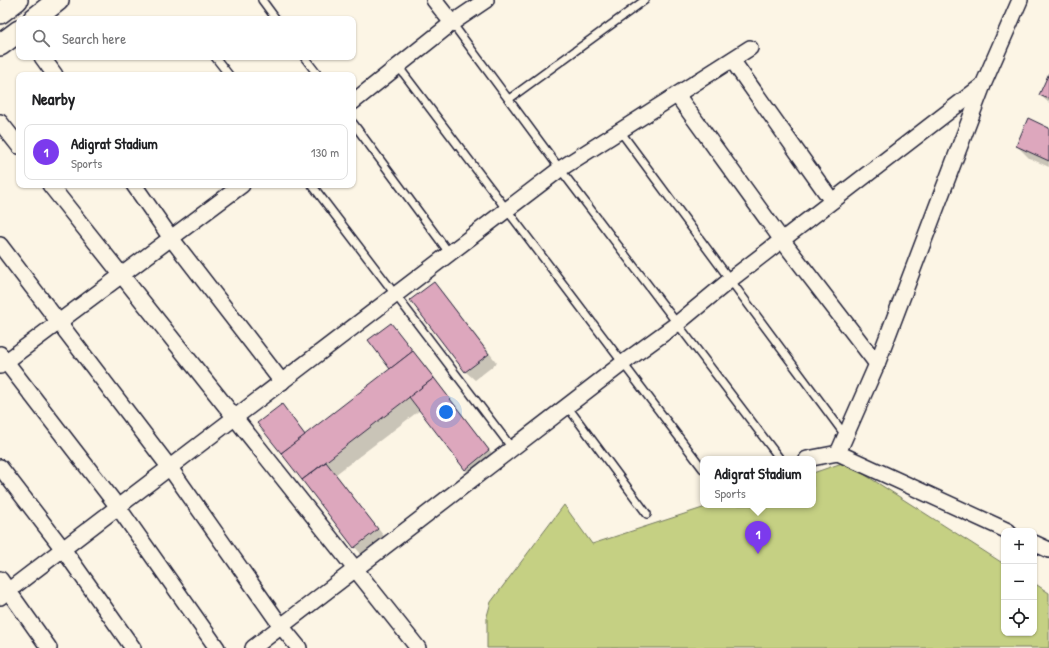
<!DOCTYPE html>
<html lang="en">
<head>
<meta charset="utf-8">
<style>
  :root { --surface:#fff; --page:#f6f6f6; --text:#202124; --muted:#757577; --line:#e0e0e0; --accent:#7c3aed }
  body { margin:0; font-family:"Patrick Hand",sans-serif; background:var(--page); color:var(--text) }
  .controls { position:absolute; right:12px; bottom:12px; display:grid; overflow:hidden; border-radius:8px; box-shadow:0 1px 3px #0004 }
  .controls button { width:36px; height:36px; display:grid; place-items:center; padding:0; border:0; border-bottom:1px solid var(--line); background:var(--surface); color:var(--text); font:20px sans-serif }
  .you { position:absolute; left:446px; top:412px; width:14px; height:14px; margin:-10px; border:3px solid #fff; border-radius:50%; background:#1a73e8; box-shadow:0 0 0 6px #1a73e833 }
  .badge { display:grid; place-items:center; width:26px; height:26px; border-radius:50%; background:var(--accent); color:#fff; font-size:13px; font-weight:700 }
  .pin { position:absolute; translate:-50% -33px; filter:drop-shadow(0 1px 2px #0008) }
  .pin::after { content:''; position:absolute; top:21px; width:14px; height:12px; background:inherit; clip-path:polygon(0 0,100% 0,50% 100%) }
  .popup { position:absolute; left:700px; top:456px; width:116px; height:52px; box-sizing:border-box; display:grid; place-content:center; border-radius:8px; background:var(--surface); filter:drop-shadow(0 1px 3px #0005); font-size:13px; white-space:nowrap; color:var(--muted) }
  .popup b { font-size:15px; color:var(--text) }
  .popup::after { content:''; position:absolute; left:50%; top:100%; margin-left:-8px; border:8px solid transparent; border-top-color:var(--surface) }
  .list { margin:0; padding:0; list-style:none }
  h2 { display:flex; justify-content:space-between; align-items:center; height:52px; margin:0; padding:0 16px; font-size:17px }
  h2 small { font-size:13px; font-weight:400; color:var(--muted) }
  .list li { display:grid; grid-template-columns:26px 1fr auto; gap:12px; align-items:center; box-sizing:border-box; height:56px; margin:0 8px 8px; padding:0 8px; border:1px solid var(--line); border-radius:8px }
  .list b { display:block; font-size:15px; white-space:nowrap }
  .list p { margin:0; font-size:13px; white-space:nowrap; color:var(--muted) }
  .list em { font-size:13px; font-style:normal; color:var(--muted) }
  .icon { flex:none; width:22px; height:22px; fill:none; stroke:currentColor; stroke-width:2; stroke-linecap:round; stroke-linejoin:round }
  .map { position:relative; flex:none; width:1049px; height:648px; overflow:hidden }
  .search { position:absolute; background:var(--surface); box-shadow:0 1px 3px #0004; left:16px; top:16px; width:340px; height:44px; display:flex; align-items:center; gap:10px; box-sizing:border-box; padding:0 14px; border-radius:8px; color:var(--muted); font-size:15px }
  .panel { position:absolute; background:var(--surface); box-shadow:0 1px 3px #0004; left:16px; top:72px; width:340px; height:116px; border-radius:8px }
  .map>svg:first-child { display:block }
</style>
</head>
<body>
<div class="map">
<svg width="1049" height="648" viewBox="0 0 1049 648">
  <rect width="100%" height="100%" fill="#fcf5e5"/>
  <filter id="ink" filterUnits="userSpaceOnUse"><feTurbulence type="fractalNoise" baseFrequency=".025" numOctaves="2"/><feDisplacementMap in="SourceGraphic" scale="8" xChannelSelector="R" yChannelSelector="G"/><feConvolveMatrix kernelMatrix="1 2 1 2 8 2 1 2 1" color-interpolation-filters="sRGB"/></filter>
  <g filter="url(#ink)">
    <path fill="#c5d083" stroke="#74795f" d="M845,462l159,102v69h30v-50l15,10v55h-562v-32l4,-14 73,-97 28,39 120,-39h101v-32z"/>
    <g fill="#0003">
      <path d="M1049,75v28l-9,-8z"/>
      <path d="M1049,129v38l-20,-9 -12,-12z"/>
      <path d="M434,284l9,9 54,70 -22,17 -9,-8 -54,-71z"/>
      <path d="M391,324l33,40 73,96 -23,18 -9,-9 -45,-59 -84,64 50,65 -23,17 -8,-9 -96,-124 23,-18 24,30 86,-66z"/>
    </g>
    <g fill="#dda7bd" stroke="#22223b">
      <path d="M1049,73v26l-10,-4z"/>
      <path d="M1028,118l21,10v33l-33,-15z"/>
      <path d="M434,282l55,72 -24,18 -55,-72z"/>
      <path d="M391,323l22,28 -23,18 -22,-29z"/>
      <path d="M413,351l21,27 -132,102 -21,-27z"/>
      <path d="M434,378l55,72 -24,20 -56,-73z"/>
      <path d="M282,404l23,31 -24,18 -24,-30z"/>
      <path d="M326,462l52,67 -24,19 -52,-68z"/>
    </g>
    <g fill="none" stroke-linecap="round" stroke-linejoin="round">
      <g stroke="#22223b" stroke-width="10">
        <g id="lane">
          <path d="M262,0l14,19"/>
          <path d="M452,23l108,146 220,290"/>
          <path d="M215,57l14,18"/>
          <path d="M304,57l14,18"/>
          <path d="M398,66l305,403"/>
          <path d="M509,99l136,-99"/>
          <path d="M353,123l97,131"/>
          <path d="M620,131l225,304"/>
          <path d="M312,185l200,263"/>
          <path d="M567,406l80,108"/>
        </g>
      </g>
      <g stroke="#22223b" stroke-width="18">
        <g id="street">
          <path d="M434,0l18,23"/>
          <path d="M42,57l13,18"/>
          <path d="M732,60l100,141"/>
          <path d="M677,95l105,145 95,124"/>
          <path d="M353,102l99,-79 34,-23"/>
          <path d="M0,122l19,24"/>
          <path d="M50,185l368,463"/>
          <path d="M134,185l37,53 111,144"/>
          <path d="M0,245l170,223 111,158 18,22"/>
          <path d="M0,354l118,153 99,141"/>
          <path d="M0,366l242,-181"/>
          <path d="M807,459l31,-6"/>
          <path d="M0,467l63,82 70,99"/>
          <path d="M1008,531l-170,-78 39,-89 106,-279 37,-85"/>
          <path d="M1034,543l15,7"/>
          <path d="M0,579l49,69"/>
          <path d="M0,597l560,-428 190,-121"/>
          <path d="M253,648l370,-285 55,-40 52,-43 253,-195"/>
        </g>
      </g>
      <g stroke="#22223b" stroke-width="24">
        <g id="secondary">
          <path d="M0,13l17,-13"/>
          <path d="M34,19l24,-19"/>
          <path d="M0,45l19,-14"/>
        </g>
      </g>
      <use href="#lane" stroke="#fcf5e5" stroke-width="7"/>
      <use href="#street" stroke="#fcf5e5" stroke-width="15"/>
      <use href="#secondary" stroke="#fcf5e5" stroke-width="21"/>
    </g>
  </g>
</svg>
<div class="controls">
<button>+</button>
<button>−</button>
<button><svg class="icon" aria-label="locate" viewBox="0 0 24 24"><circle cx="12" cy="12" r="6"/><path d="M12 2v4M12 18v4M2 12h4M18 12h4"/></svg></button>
</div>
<div class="you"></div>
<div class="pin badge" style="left:758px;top:554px">1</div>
<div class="popup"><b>Adigrat Stadium</b>Sports</div>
<div class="search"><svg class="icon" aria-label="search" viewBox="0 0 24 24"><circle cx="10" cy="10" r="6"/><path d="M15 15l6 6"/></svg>Search here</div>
<section class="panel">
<h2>Nearby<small></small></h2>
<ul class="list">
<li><span class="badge">1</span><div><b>Adigrat Stadium</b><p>Sports</p></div><em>130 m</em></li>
</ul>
</section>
</div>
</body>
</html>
